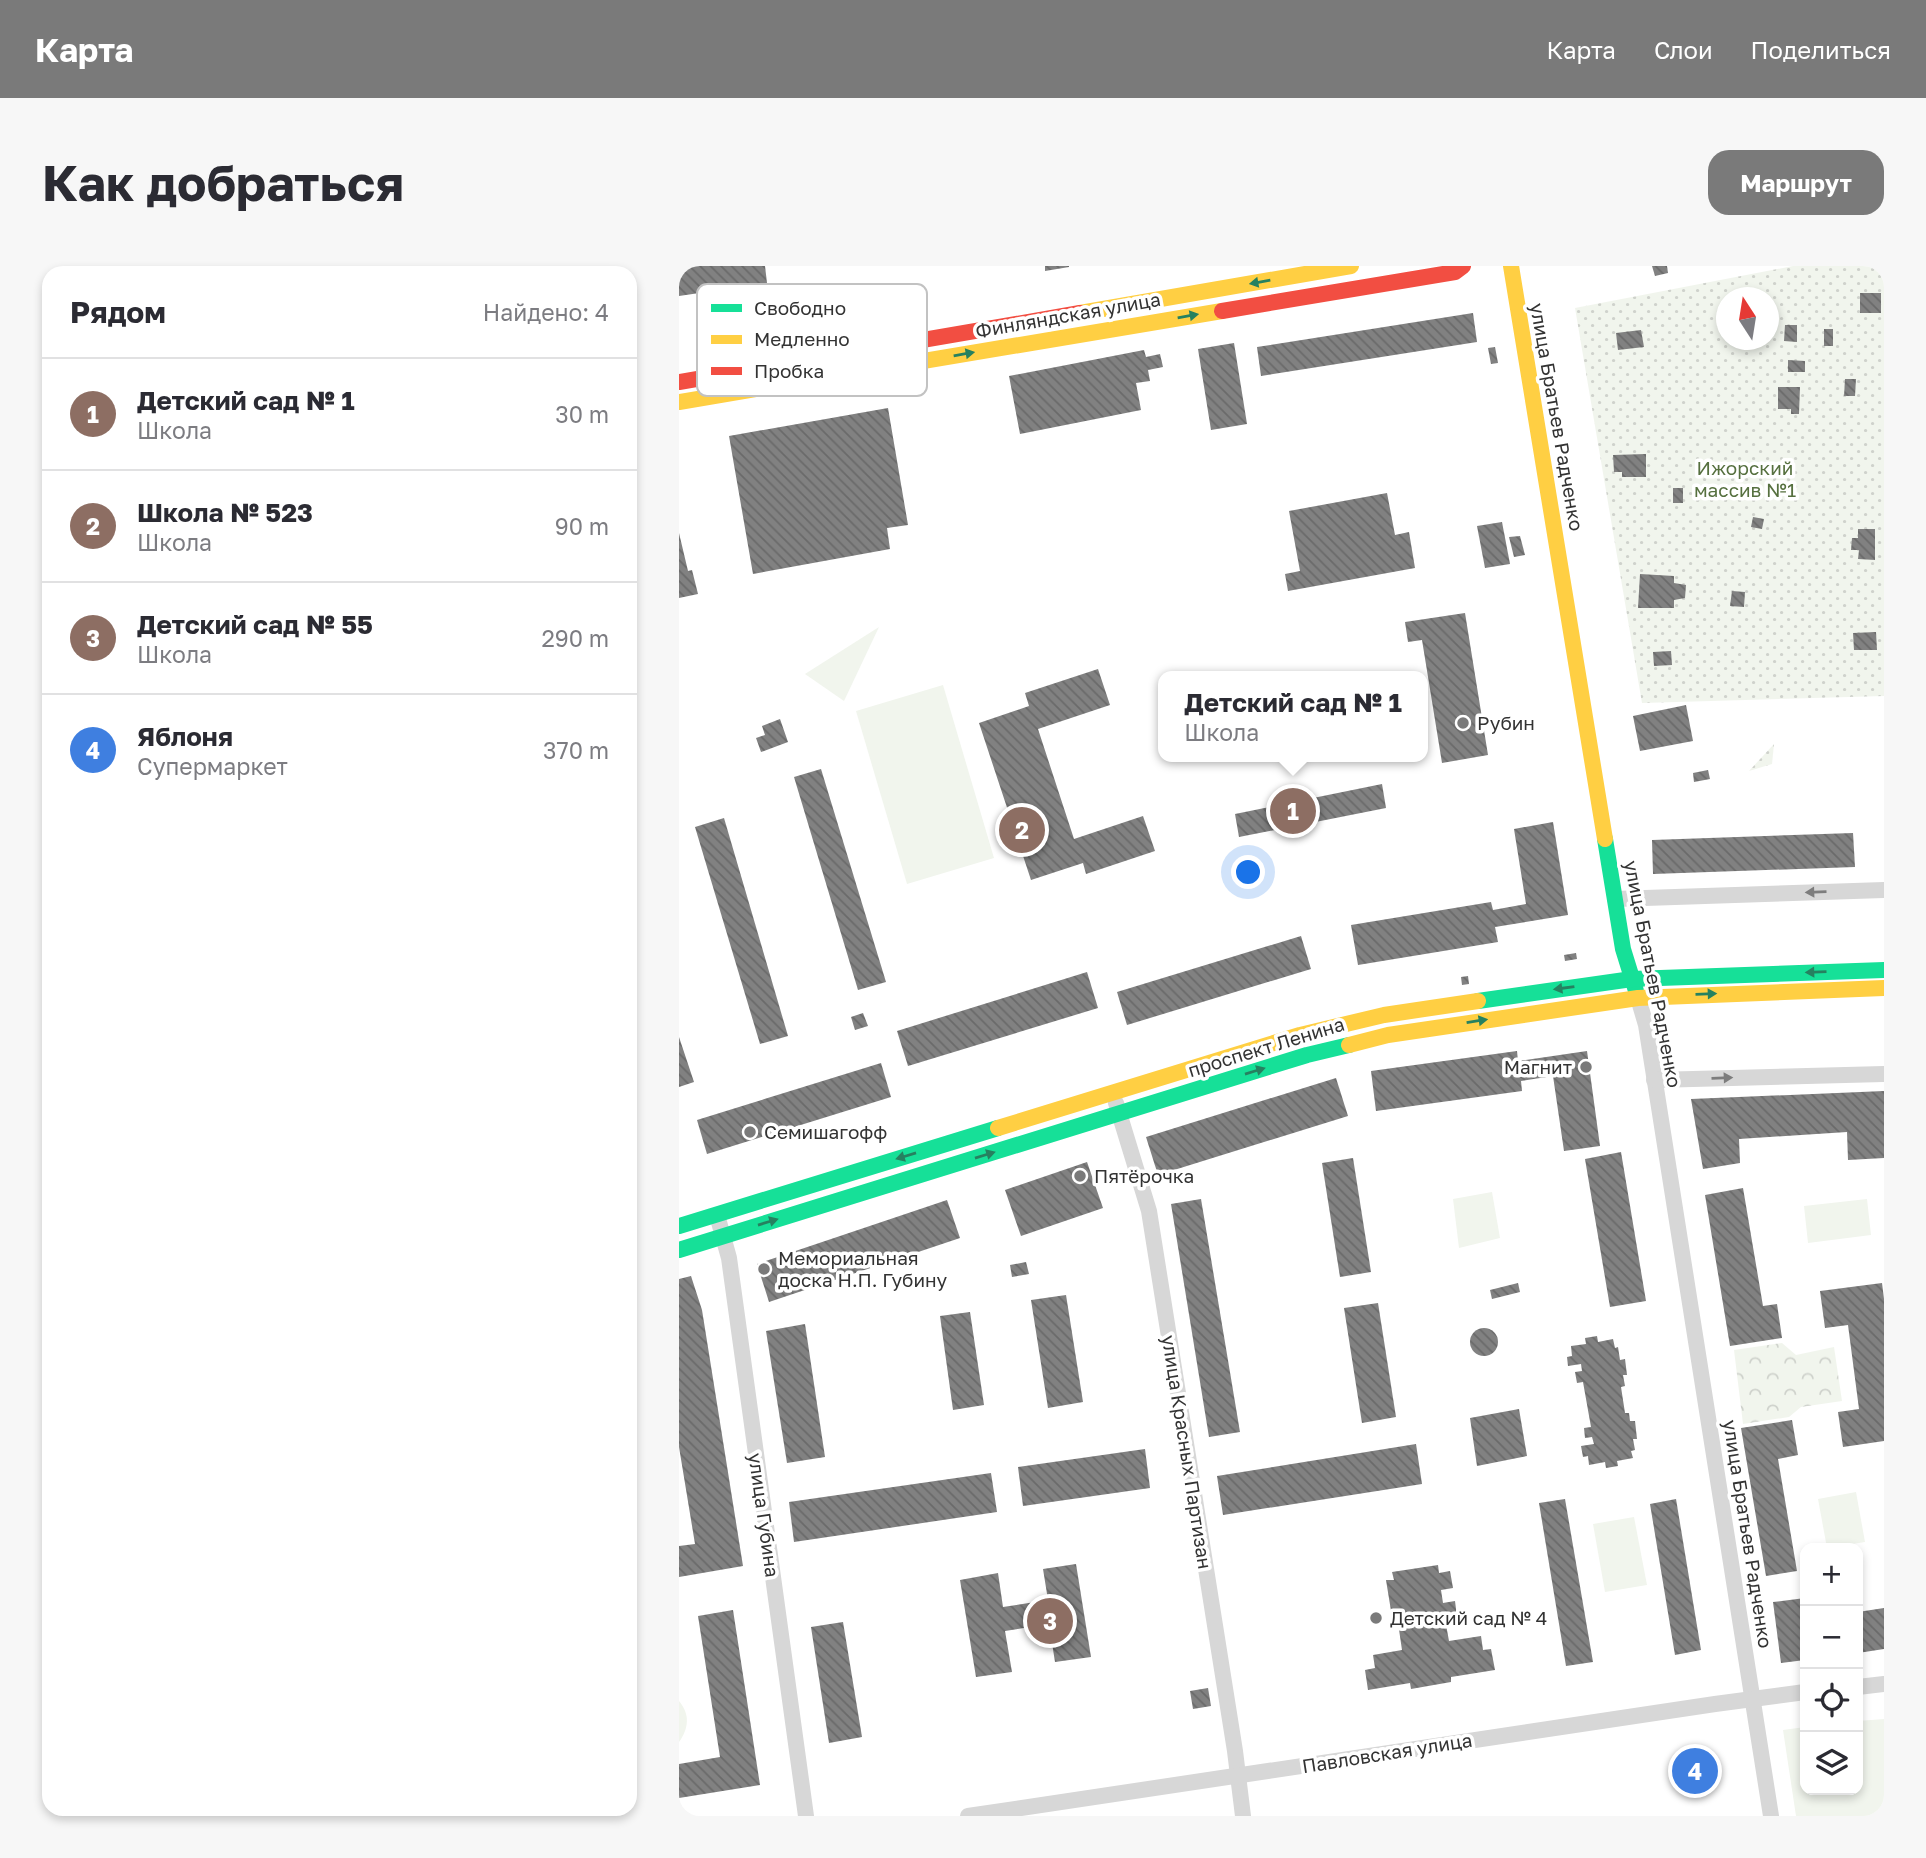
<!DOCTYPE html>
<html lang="ru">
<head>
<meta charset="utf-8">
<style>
  :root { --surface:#fff; --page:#f7f7f7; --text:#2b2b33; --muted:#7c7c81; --line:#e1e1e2; --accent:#7a7a7a }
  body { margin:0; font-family:"Golos Text",sans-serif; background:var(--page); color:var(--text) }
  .controls { position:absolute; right:21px; bottom:21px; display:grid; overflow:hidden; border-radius:14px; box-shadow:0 4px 10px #0003 }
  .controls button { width:63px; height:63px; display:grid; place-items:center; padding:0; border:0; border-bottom:2px solid var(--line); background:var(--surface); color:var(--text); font:35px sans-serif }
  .compass { position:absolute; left:1037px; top:21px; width:63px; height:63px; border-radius:50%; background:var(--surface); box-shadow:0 4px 10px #0003; rotate:348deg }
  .you { position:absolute; left:570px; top:607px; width:24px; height:24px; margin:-18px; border:5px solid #fff; border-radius:50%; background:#1a73e8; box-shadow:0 0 0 10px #1a73e833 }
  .badge { display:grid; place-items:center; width:46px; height:46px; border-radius:50%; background:var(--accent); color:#fff; font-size:23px; font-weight:700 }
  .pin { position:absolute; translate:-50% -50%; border:4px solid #fff; box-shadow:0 2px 7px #0006 }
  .popup { position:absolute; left:479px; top:405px; width:270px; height:91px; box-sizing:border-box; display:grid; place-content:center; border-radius:14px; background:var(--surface); filter:drop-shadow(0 2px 5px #0005); font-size:23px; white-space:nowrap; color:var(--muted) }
  .popup b { font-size:26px; color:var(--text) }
  .popup::after { content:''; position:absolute; left:50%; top:100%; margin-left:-14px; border:14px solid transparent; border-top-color:var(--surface) }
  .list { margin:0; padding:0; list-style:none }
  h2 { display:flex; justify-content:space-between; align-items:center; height:91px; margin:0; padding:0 28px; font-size:30px }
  h2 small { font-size:23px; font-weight:400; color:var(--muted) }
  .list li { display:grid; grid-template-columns:46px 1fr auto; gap:21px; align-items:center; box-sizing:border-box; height:112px; padding:0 28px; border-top:2px solid var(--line) }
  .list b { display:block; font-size:26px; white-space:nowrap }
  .list p { margin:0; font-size:23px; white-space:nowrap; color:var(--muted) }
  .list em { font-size:23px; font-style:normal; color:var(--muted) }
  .icon { flex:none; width:38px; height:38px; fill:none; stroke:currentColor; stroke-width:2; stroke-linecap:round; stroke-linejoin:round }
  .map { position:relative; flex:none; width:1205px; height:1550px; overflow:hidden; border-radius:21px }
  header { display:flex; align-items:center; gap:42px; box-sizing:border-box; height:98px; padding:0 35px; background:var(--accent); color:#fff }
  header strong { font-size:33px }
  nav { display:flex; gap:38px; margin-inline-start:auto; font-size:24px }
  .intro { display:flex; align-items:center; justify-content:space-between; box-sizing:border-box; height:168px; padding:0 42px }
  h1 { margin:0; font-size:49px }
  .button { padding:18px 32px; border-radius:21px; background:var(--accent); color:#fff; font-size:24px; font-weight:700 }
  main { display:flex; gap:42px; padding:0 42px }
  aside { flex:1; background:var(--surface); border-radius:21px; box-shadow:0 4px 10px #0003 }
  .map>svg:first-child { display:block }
</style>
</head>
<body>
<header>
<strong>Карта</strong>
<nav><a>Карта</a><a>Слои</a><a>Поделиться</a></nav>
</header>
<div class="intro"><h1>Как добраться</h1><a class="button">Маршрут</a></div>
<main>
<aside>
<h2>Рядом<small>Найдено: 4</small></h2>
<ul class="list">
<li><span class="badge" style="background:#8d6e63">1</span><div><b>Детский сад № 1</b><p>Школа</p></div><em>30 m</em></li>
<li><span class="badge" style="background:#8d6e63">2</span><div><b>Школа № 523</b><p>Школа</p></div><em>90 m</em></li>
<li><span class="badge" style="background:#8d6e63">3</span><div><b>Детский сад № 55</b><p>Школа</p></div><em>290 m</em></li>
<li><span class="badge" style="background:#3f7fe0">4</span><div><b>Яблоня</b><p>Супермаркет</p></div><em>370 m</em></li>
</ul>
</aside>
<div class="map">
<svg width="1205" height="1550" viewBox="0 0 1205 1550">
  <defs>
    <pattern id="grass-dots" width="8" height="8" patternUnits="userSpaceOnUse" patternTransform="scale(1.75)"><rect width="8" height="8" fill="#f1f5ed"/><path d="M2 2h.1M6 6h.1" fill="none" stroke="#cfd2cc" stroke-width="1.8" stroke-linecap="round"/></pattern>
    <pattern id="forest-crowns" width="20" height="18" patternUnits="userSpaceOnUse" patternTransform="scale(1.75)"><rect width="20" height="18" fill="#f1f5ed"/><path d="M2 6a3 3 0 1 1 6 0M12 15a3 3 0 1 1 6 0" fill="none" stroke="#cfd2cc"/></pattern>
    <pattern id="building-back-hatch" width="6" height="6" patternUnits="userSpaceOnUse" patternTransform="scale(1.75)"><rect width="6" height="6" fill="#818181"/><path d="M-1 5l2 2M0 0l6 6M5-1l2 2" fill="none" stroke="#6a6a6a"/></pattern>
  </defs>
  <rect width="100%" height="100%" fill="#fff"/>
  <g fill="url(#grass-dots)" fill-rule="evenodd">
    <path d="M1114,0h91v430l-242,7 -67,-395zM1048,32h42v42h-42z"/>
    <path d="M1095,478l-2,20 -23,7z"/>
  </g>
  <path fill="url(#forest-crowns)" d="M1103,1077l14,12 38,-8 8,54 -41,6 -12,10 -46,7 -9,-74z"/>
  <g fill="#f1f5ed">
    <path d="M200,361l-35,74 -39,-27z"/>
    <path d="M264,419l51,173 -87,26 -51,-173z"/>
    <path d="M813,926l8,46 -41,10 -6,-49z"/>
    <path d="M1188,933l4,36 -63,8 -4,-37z"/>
    <path d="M1177,1226l9,50 -38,6 -9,-49z"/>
    <path d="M955,1251l13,68 -42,7 -12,-68z"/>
    <path d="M0,1435c11,13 10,27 0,41z"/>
    <path d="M1205,1453v97h-88l-13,-86 22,-3v63h53v-69z"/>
  </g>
  <g fill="url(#building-back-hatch)">
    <path d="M0,0h86l2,17 -88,13z"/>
    <path d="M366,0h24v1l-24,4z"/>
    <path d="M973,0h15l1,7 -13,3z"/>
    <rect x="1181" y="27" width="21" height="20"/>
    <path d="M794,47l4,29 -216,34 -4,-29z"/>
    <path d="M1106,59h12v17l-13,-1z"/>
    <rect x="1145" y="63" width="9" height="17"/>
    <path d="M962,64l3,17 -26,3 -2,-17z"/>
    <path d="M555,77l13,81 -36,6 -13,-81z"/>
    <path d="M816,81l3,16 -7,1 -3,-16z"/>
    <path d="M465,84l2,7 14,-3 3,13 -15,3 2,11 -14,2 5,27 -121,24 -11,-58z"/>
    <path d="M1109,94l17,1v11h-17z"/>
    <path d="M1166,113h11l-1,17h-11z"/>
    <path d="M1099,121h22l-1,27h-8v-5h-13z"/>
    <path d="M209,142l20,117 -21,3 3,21 -137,25 -24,-138z"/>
    <path d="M967,188v23h-24v-5h-8l-1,-17z"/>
    <rect x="994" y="222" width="10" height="15"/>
    <path d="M708,227l8,42 14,-3 6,36 -127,23 -3,-17 15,-3 -11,-60z"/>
    <path d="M1074,251l11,2 -2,10 -11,-2z"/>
    <path d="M823,256l8,42 -25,4 -8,-42z"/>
    <path d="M1179,263h17v31l-17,-1 1,-9h-8l1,-12h6z"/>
    <path d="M0,267l9,38 4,-1 6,24 -19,4z"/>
    <path d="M841,270l5,19 -11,2 -5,-20z"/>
    <path d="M961,308l34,2v7l12,2 -1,13 -11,2v8h-36z"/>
    <path d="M1053,325l13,1 -1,15 -14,-1z"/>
    <path d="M786,347l23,142 -46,8 -20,-123 -14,2 -3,-20z"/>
    <path d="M1197,366l1,18h-23l-1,-17z"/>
    <path d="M992,385l1,14 -18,1 -1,-14z"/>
    <path d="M419,403l12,36 -72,24 36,110 69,-23 12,35 -69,23 -3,-11 -52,17 -52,-157 50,-17 -4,-13z"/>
    <path d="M1007,439l7,36 -53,10 -7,-35z"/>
    <path d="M101,453l8,23 -27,10 -5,-14 9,-3 -3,-9z"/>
    <path d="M142,503l65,213 -28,8 -64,-213z"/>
    <path d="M1029,504l2,9 -16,3 -1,-9z"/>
    <path d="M703,518l4,24 -147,29 -4,-23z"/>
    <path d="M45,552l64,218 -28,8 -65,-217z"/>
    <path d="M874,556l15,93 -73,12 3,15 -140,23 -7,-40 140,-23 2,8 33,-6 -12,-75z"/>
    <path d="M1174,567l2,34 -202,7 -1,-34z"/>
    <path d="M622,670l10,33 -184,56 -10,-33z"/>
    <path d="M897,687l1,6 -12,2 -1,-6z"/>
    <path d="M408,706l11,36 -190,58 -11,-35z"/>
    <path d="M789,710l1,8 -7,1 -1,-8z"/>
    <path d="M184,747l5,13 -13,4 -4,-13z"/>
    <path d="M0,771l15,45 -15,5z"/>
    <path d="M838,785l1,10 69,-10 13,95 -36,5 -11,-75 -32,5 1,10 -146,20 -5,-40z"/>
    <path d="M202,797l10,34 -184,57 -10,-34z"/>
    <path d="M657,812l12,38 -190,59 -12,-38z"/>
    <path d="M1205,825v67l-36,2 -1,-28 -108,7 1,24 -37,6 -12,-70z"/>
    <path d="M942,886l25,149 -36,6 -25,-148z"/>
    <path d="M674,892l18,114 -31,5 -18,-114z"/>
    <path d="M408,896l16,46 -82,28 -16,-46z"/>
    <path d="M1064,922l20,118 14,-2 5,34 -52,8 -25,-151z"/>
    <path d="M522,933l39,233 -31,5 -38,-233z"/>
    <path d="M268,934l13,38 -191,64 -12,-38z"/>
    <path d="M347,996l3,12 -17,3 -2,-12z"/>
    <path d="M12,1010l11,34 41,256 -64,11v-31l16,-2 -16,-97v-168z"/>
    <path d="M839,1017l2,9 -28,7 -2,-9z"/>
    <path d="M1203,1017l2,16v142l-41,6 -5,-35 21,-3 -11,-84 -23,3 -5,-37z"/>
    <path d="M387,1029l17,107 -35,6 -17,-108z"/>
    <path d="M699,1037l18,114 -34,6 -18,-115z"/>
    <path d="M291,1046l14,93 -31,5 -13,-94z"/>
    <path d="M126,1058l20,133 -38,6 -21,-132z"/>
    <circle cx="805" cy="1076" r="14"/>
    <path d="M918,1070l1,6 15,-3 2,9 3,-1 2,13 5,-1 2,16h-4l2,11 -4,1 4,26h4l1,8h5l2,18h-4l2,11 -4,1 2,7 -16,3 1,5 -12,2 -1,-6 -16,3 -1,-9 -5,1 -2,-11 13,-2 -2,-7 -7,1 -1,-10 7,-1 -8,-45 -6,1 -2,-11 7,-1 -1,-7 -13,2 -1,-9 5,-1 -1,-10 15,-2 -1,-6z"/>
    <path d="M840,1143l8,47 -50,10 -7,-48z"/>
    <path d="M1113,1154l6,35 -20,4 19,112 -31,5 -25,-148z"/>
    <path d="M737,1178l6,40 -199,31 -6,-39z"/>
    <path d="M466,1183l5,39 -127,18 -5,-39z"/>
    <path d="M312,1207l6,39 -203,30 -5,-40z"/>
    <path d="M886,1233l28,163 -27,4 -27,-163z"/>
    <path d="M997,1233l25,151 -26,5 -25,-151z"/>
    <path d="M397,1298l15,93 -36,5 -6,-38 -44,7 7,41 -36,5 -16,-97 38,-7 5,34 45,-7 -5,-31z"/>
    <path d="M759,1299l1,8 11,-2 3,17 -12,2 2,13 12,-2 2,16 -12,2 4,22 32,-5 2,14 8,-1 4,21 -44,7v5l-40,7 -1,-6 -42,7 -3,-20 10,-2 -2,-13 29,-5 -5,-34 -5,1 -6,-37h8l-2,-8z"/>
    <path d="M1126,1332v62l-24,3 -8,-61z"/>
    <path d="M1205,1342v41l-26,4v-41z"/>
    <path d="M54,1344l27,175 -81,13v-34l41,-7 -22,-141z"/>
    <path d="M164,1356l19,115 -33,6 -18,-116z"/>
    <path d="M529,1422l3,18 -18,3 -3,-18z"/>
    <path d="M1026,1490l4,20 -26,5 -3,-20z"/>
  </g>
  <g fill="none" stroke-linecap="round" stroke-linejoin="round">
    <g stroke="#d7d7d7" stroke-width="16">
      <path d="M936,633l269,-9"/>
      <path d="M959,732l8,27 125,791"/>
      <path d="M975,814l230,-6"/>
      <path d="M437,837l33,108 86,540 8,65"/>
      <path d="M38,949l12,43 77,558"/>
      <path d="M1179,1421l26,-3"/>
      <path d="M289,1550l747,-112 90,-12"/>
    </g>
    <g stroke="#16e098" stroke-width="16">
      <path d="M926,573l18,110 13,42"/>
      <path d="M799,735l154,-22 252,-9"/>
      <path d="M0,960l319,-98"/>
      <path d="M0,984l628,-195 42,-10"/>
    </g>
    <g stroke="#ffcf43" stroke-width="16">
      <path d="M832,0l94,573"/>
      <path d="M401,47l271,-47"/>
      <path d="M0,136l543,-91"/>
      <path d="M670,779l39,-10 250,-37 246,-10"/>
      <path d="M319,862l302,-93 84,-20 94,-14"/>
    </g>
    <g stroke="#f24e42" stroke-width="16">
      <path d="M543,45l233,-39 8,-6"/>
      <path d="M0,116l401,-69"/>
    </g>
  </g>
  <defs><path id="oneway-solid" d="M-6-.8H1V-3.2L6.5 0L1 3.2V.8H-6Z" transform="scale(1.75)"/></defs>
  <g fill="#268160">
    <use href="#oneway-solid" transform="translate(581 16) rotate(170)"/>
    <use href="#oneway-solid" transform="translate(509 50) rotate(-10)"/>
    <use href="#oneway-solid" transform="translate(285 88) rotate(-10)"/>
    <use href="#oneway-solid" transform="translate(1137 706) rotate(178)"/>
    <use href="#oneway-solid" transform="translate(885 722) rotate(172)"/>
    <use href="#oneway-solid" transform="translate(1027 728) rotate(-2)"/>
    <use href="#oneway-solid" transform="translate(798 755) rotate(-9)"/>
    <use href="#oneway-solid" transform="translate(576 805) rotate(-17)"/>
    <use href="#oneway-solid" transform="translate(306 889) rotate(-17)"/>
    <use href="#oneway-solid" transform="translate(227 890) rotate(163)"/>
    <use href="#oneway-solid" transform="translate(89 956) rotate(-17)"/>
  </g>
  <g fill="#7d7d7d">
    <use href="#oneway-solid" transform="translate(1137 626) rotate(178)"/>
    <use href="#oneway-solid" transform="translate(1043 812) rotate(-2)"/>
  </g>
  <g fill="#7a7a7a" stroke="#fff" stroke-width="2.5">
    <circle cx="784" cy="457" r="7"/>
    <circle cx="907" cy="801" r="7"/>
    <circle cx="71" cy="866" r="7"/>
    <circle cx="401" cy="910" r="7"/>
    <circle cx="85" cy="1003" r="7"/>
    <circle cx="697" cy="1352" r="7"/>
  </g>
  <g text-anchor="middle" stroke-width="7" stroke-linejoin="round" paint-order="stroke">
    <g font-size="19" fill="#333" stroke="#fff">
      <text transform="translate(389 49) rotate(-10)" y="7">Финляндская улица</text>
      <text transform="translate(878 151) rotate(80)" y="7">улица Братьев Радченко</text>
      <text transform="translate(974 708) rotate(79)" y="7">улица Братьев Радченко</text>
      <text transform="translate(587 781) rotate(-17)" y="7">проспект Ленина</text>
      <text transform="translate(508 1186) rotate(81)" y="7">улица Красных Партизан</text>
      <text transform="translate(85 1249) rotate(82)" y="7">улица Губина</text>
      <text transform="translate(1069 1268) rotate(81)" y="7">улица Братьев Радченко</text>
      <text transform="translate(708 1487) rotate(-9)" y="7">Павловская улица</text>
    </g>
    <g font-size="19" fill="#56703f" stroke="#fff">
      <text x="1066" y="209">Ижорский<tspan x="1066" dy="22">массив №1</tspan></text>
    </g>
    <g font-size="19" fill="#333" stroke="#fff" text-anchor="start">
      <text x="798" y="464">Рубин</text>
      <text x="893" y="808" text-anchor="end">Магнит</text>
      <text x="85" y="873">Семишагофф</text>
      <text x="415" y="917">Пятёрочка</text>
      <text x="99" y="999">Мемориальная<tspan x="99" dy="22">доска Н.П. Губину</tspan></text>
      <text x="711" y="1359">Детский сад № 4</text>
    </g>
  </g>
  <rect x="18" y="18" width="230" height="112" rx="10" fill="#fff" stroke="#c2c2c2" stroke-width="2"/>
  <rect x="32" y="38" width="31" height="8" fill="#16e098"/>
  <rect x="32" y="69" width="31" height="9" fill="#ffcf43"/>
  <rect x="32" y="101" width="31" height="8" fill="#f24e42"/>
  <g font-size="19" fill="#333">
    <text x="75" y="49">Свободно</text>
    <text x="75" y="80">Медленно</text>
    <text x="75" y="112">Пробка</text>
  </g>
</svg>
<div class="controls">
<button>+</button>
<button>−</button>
<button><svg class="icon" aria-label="locate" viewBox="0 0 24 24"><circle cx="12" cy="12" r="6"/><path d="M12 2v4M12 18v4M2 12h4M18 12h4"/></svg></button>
<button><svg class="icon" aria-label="layers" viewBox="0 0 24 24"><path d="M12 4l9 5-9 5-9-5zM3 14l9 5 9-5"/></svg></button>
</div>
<svg class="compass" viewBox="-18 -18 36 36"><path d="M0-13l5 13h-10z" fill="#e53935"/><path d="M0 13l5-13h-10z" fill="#7c7c81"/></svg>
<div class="you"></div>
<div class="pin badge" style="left:614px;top:545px;background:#8d6e63">1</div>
<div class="popup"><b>Детский сад № 1</b>Школа</div>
<div class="pin badge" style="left:343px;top:564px;background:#8d6e63">2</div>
<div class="pin badge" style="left:371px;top:1355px;background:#8d6e63">3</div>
<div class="pin badge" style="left:1016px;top:1505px;background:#3f7fe0">4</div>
</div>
</main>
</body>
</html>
